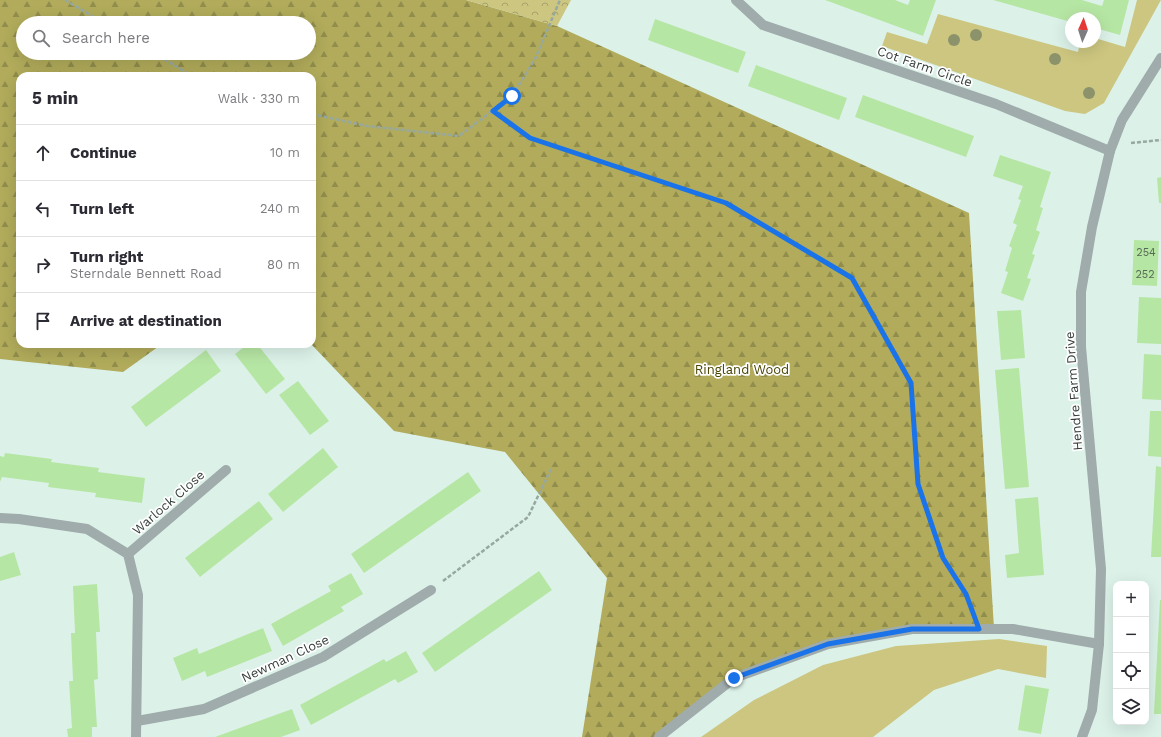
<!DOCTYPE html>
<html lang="en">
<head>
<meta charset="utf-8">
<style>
  :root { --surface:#fff; --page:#f2f2f3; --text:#2b2b33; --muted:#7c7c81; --line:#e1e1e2 }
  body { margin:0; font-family:"Work Sans",sans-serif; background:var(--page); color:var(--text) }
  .controls { position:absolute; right:12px; bottom:12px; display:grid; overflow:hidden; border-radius:8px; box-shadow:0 4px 16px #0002 }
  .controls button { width:36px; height:36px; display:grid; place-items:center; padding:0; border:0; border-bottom:1px solid var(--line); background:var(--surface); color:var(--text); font:20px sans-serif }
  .compass { position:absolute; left:1065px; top:12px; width:36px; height:36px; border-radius:50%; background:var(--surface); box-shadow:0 4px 16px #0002; rotate:3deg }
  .stop { position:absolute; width:12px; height:12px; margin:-9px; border:3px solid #1a73e8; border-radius:50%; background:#fff }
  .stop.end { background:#1a73e8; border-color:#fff; box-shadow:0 1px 4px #0008 }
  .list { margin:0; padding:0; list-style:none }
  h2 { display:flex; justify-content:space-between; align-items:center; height:52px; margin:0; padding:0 16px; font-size:17px }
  h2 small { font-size:13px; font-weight:400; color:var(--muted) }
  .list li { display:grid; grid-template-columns:26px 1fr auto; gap:12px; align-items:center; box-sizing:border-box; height:56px; padding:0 16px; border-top:1px solid var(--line) }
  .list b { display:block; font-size:15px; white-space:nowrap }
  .list p { margin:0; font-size:13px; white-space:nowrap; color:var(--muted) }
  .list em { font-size:13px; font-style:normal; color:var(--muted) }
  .icon { flex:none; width:22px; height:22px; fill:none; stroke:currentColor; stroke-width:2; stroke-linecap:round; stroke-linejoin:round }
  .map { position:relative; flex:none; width:1161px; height:737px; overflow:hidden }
  .search { position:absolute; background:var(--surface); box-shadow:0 4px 16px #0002; left:16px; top:16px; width:300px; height:44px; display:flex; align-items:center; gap:10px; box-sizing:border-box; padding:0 14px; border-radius:22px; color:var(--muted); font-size:15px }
  .panel { position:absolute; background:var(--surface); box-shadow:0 4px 16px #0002; left:16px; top:72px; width:300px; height:276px; border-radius:12px }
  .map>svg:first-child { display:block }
</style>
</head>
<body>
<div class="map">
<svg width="1161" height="737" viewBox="0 0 1161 737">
  <defs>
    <pattern id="forest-firs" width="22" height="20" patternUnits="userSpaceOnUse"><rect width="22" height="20" fill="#b1ab5b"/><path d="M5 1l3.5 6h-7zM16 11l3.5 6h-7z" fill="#918d4c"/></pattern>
    <pattern id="park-crowns" width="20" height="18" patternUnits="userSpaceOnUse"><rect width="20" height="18" fill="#ccc680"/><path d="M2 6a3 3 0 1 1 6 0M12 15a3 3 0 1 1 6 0" fill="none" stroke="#a6a26a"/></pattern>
  </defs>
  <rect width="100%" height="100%" fill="#dcf2e9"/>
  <g fill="#ccc680">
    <path d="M1137,0h24l-57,103 -19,11 -20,-3 -183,-65 5,-14 40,12 11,-30 140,38 2,-10h15v-4l30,9z"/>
    <path d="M999,639l48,7 -1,32 -48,-9 -64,21 -61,47h-172l53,-37 69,-35 73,-19z"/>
  </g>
  <path fill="url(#forest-firs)" fill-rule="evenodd" d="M0,0h466l91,26 412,187 25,416h-82l-84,15 -94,34 -75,59h-77l25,-159 -102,-126 -111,-21 -83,-87h1v-268h-292v268h142l-39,28 -123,-13zM23,23h286v30h-286z"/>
  <path fill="url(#park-crowns)" d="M466,0h105l-14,26z"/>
  <g fill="#b6e6a4">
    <path d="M825,0h70l13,5 2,-5h26l-13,36z"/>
    <path d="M993,0h89l20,6 2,-6h25l-9,35 -25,-7v-10h-24v4z"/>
    <path d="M655,19l91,33 -8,21 -90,-33z"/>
    <path d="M756,65l91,33 -8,22 -91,-34z"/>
    <path d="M863,95l111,41 -8,21 -111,-40z"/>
    <path d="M1000,155l51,17 -11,35 3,1 -7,22 4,2 -8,22 3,1 -8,23 4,1 -8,22 -22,-8 7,-21 -3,-1 7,-23 -3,-2 8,-21 -4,-2 8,-23 -3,-1 5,-13 -30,-10z"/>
    <path d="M1161,177v26h-2l-2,-25z"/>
    <path d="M1134,240l25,1 -2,45 -25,-1z"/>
    <path d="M1139,297l22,1v46l-24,-1z"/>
    <path d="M1021,310l4,48 -24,2 -4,-49z"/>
    <path d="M248,344h9l28,35 -19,15 -31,-40z"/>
    <path d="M206,350l15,21 -75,56 -15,-20z"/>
    <path d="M1144,354l17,1v45l-19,-1z"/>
    <path d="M1019,368l10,119 -24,2 -10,-119z"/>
    <path d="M298,381l31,40 -19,14 -31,-40z"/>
    <path d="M1150,411h11v46l-13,-1z"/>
    <path d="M323,448l15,19 -55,45 -15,-18z"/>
    <path d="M5,453l47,6 -1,3 48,6 -1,4 47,6 -3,25 -47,-6 1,-4 -48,-6 1,-4 -47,-6 -2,5v-26l4,1z"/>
    <path d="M1156,466l5,1v90h-10z"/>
    <path d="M468,472l13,19 -117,82 -13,-19z"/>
    <path d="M1038,497l6,78 -37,3 -2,-23 14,-2 -4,-54z"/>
    <path d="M259,501l14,18 -73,58 -15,-19z"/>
    <path d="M14,552l7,23 -21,6v-24z"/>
    <path d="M539,571l13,19 -117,82 -13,-19z"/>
    <path d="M351,573l12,21 -22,13 3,4 -61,35 -12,-22 60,-33 -3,-5z"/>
    <path d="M97,584l3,48h-4l2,47 -4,1 3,47h-5v10h-24l-1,-8 5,-1 -3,-47h4l-2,-48h4l-2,-47z"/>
    <path d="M1160,600h1v114h-7z"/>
    <path d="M263,628l9,23 -65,26 -2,-6 -23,10 -9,-23 24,-10 2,6z"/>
    <path d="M406,651l12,21 -20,11 -3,-4 -84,46 -11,-20 84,-46 2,3z"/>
    <path d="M1025,685l24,4 -8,45 -23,-4z"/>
    <path d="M292,709l8,21 -19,7h-66z"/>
  </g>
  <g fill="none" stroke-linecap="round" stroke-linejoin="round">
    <g stroke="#97a8a1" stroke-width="2.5" stroke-dasharray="4 2" stroke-linecap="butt">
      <path d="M65,0l39,23"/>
      <path d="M154,53l38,23"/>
      <path d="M493,111l37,27 196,65 126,75 59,105 6,101 26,75 23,35 7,18"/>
      <path d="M312,114l55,12 92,10 53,-40 23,-37 25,-59"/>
      <path d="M1131,143l30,-3"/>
      <path d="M443,581l85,-64 23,-48"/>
    </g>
    <g stroke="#a0abab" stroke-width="10">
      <path d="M736,0l27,25 233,79 114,47"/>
      <path d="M0,518l19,1 68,10 41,25 10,41 -2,142"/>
      <path d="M128,554l98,-84"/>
      <path d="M137,721l67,-12 119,-52 108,-67"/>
      <path d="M659,737l75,-59 94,-34 84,-15h101l86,15"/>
      <path d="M1082,737l10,-27 7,-66 2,-75 -20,-222v-55l11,-65 18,-76 12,-31 39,-62"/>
    </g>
  </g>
  <g fill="#8c936a">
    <circle cx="976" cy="35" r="6"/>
    <circle cx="954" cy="40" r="6"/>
    <circle cx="1055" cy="59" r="6"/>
    <circle cx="1089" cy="93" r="6"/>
  </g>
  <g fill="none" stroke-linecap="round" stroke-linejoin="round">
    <path stroke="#1a73e8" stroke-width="5" d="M512,96l-19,15 37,27 196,65 126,75 59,105 7,101 25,74 23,36 13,35h-67l-84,15 -94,34"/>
  </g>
  <g text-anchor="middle" stroke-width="3.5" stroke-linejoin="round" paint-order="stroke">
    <g font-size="11" fill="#566955">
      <text x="1146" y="256">254</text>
      <text x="1145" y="278">252</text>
    </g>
    <g font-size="13" fill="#363f3b" stroke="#fff">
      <text transform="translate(925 66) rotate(19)" y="5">Cot Farm Circle</text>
      <text transform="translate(1073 391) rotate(-94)" y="5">Hendre Farm Drive</text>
      <text transform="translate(168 502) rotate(-41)" y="5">Warlock Close</text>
      <text transform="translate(285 658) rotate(-25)" y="5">Newman Close</text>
    </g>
    <g font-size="13" fill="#4a4503" stroke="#fff">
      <text x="742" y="374">Ringland Wood</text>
    </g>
  </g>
</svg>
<div class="controls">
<button>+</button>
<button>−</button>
<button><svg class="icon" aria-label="locate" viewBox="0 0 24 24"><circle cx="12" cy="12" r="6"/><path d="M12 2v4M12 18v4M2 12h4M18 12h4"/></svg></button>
<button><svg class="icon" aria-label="layers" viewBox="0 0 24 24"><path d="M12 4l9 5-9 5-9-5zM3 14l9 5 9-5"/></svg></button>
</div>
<svg class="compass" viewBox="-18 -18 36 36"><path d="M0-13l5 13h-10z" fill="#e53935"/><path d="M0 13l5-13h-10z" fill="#7c7c81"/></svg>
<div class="stop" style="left:512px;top:96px"></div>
<div class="stop end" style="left:734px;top:678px"></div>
<div class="search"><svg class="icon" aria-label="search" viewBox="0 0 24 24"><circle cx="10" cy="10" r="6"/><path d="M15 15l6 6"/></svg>Search here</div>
<section class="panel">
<h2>5 min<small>Walk · 330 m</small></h2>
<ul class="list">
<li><svg class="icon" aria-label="ahead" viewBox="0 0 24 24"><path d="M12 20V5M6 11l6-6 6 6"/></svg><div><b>Continue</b></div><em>10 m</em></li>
<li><svg class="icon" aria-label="left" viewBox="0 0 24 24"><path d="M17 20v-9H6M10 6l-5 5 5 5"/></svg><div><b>Turn left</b></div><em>240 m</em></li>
<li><svg class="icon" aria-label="right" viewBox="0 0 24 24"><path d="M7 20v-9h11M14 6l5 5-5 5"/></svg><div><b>Turn right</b><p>Sterndale Bennett Road</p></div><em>80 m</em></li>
<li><svg class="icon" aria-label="arrive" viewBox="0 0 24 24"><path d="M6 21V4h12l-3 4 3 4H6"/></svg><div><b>Arrive at destination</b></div></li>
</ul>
</section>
</div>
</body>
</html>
